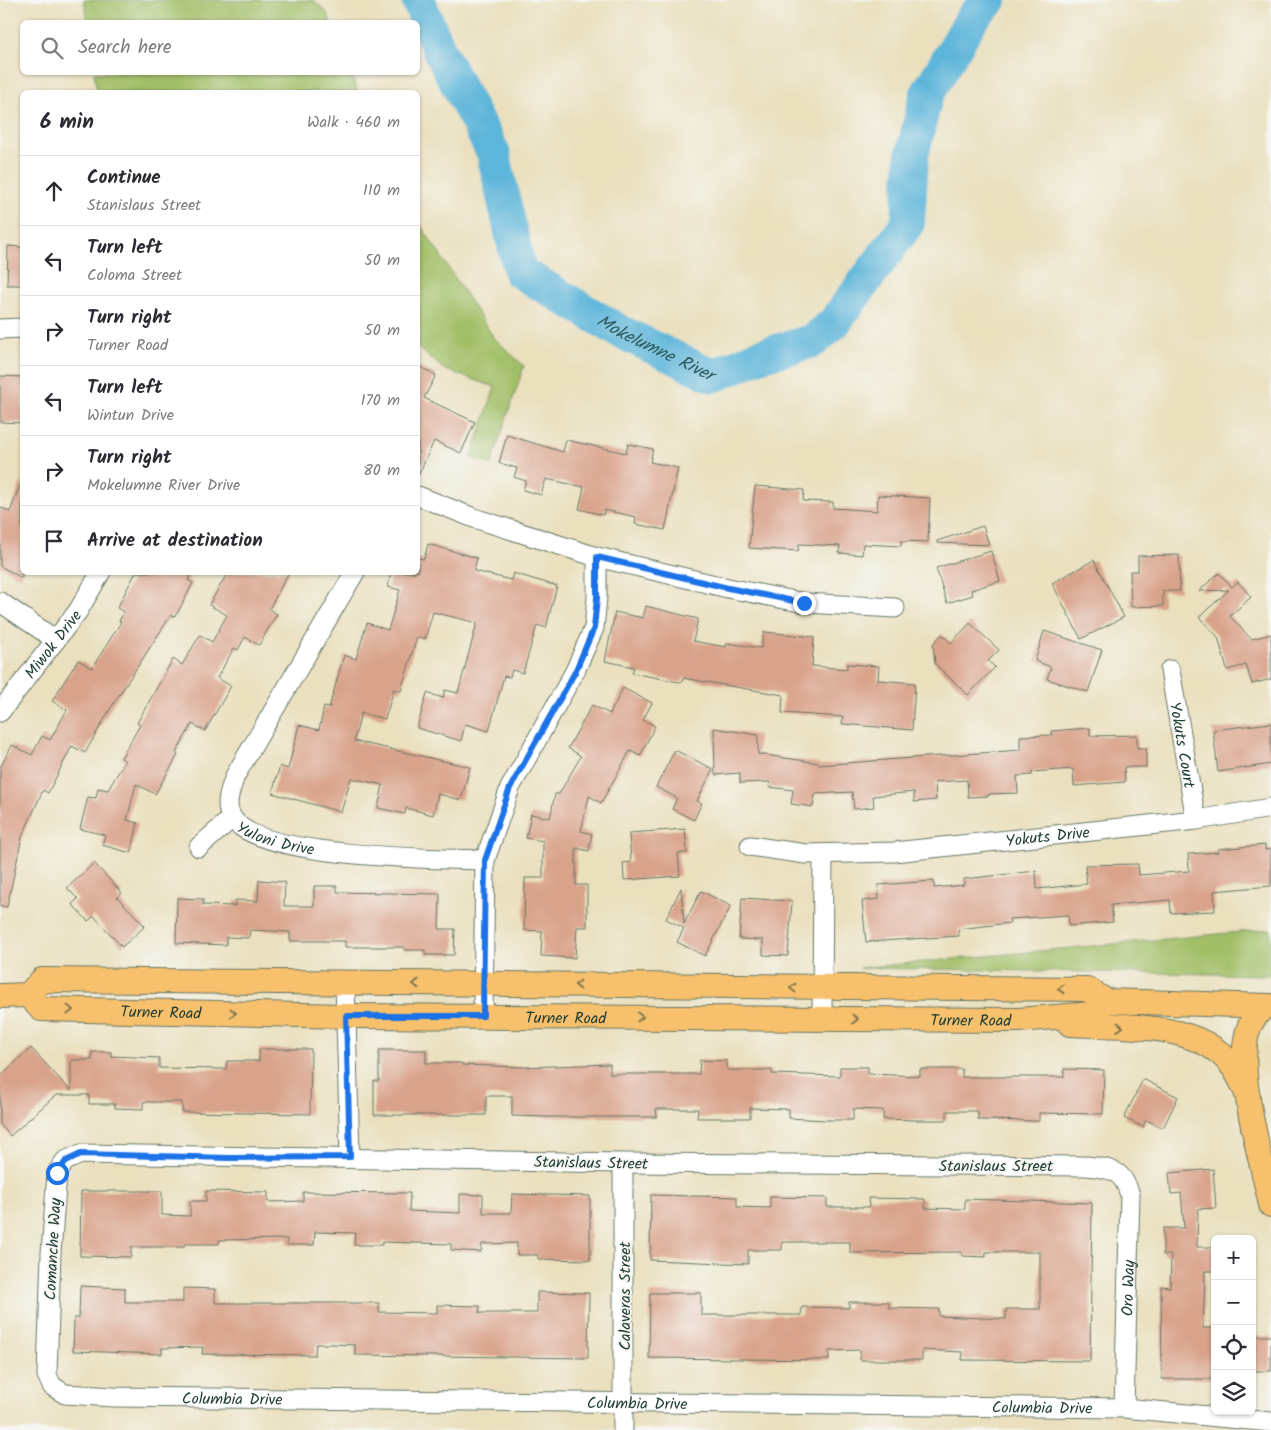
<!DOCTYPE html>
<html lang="en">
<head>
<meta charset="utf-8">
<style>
  :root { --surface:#fff; --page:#f7f7f7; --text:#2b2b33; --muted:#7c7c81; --line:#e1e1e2 }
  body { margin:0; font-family:Kalam,sans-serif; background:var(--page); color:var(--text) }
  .controls { position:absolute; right:15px; bottom:15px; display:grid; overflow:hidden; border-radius:8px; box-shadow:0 1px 4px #0004 }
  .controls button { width:45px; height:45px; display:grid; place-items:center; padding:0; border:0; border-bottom:1px solid var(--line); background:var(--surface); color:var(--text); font:25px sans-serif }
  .stop { position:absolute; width:15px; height:15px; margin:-11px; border:4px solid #1a73e8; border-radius:50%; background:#fff }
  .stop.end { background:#1a73e8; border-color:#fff; box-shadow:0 1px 5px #0008 }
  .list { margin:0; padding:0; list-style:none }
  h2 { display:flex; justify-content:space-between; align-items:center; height:65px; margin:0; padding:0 20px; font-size:21px }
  h2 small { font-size:16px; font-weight:400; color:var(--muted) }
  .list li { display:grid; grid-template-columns:32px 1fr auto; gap:15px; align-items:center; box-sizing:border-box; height:70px; padding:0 20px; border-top:1px solid var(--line) }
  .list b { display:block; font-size:19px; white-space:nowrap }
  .list p { margin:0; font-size:16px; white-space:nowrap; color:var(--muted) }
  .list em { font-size:16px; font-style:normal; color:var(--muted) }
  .icon { flex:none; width:28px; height:28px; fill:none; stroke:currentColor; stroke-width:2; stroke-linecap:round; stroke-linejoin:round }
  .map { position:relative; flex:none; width:1271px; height:1430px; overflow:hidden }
  .search { position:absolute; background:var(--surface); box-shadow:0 1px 4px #0004; left:20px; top:20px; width:400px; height:55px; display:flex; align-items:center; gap:12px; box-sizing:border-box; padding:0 18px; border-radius:8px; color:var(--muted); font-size:19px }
  .panel { position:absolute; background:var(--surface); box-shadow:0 1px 4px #0004; left:20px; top:90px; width:400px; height:485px; border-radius:8px }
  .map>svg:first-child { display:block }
</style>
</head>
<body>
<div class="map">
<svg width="1271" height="1430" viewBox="0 0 1271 1430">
  <rect width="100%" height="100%" fill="#f6f6f2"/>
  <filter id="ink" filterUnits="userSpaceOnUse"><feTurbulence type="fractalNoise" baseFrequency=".02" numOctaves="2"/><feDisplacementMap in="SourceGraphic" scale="10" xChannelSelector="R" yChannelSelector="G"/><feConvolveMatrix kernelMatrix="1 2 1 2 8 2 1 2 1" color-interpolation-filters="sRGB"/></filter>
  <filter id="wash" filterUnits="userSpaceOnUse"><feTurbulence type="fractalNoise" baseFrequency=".0096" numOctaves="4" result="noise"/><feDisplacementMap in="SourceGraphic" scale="20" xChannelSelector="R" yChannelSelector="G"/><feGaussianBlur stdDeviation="1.12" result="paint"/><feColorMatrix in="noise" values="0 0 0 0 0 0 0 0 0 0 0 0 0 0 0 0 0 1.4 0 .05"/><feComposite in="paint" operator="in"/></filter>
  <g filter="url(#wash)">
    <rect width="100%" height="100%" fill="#eae0be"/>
    <g fill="#a2bf67" stroke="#607e4e">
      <path d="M84,0h229l14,13 4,9h-243z"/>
      <path d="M94,73h256l8,19h-261z"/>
      <path d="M418,221l76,117 30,28 -33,99 -20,-7 24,-71 -50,-17 -27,-22z"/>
      <path d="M1271,929v46l-412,-7z"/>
    </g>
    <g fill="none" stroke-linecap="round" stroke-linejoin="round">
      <path stroke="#5db5da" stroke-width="34" id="s1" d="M418,0l21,50 54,102 27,120 101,60 92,44 46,-20 54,-15 21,-18 74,-100 4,-67 14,-60 47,-79 17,-17"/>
    </g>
    <g id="blocks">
      <g fill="#d9a28a">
        <path d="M8,246l14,1v38h-15z"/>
        <path d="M418,366l18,9 -12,23 51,24 -14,31 -27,-12 -16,35z"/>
        <path d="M0,376l22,1v46l-22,-1z"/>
        <path d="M507,435l56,17 3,-12 60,13 2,-9 25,5 -3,13 28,6 -13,62 -30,-6 1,-7 -32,-7 -1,5 -24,-6 5,-22 -38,-8 -5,16 -18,-5 3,-9 -12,-4 3,-9 -18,-5z"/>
        <path d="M21,482h1v96l-22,-12v-59l10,5z"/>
        <path d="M755,486l49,4 -1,11 30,1v6l44,3 1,-16 52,3 -2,44 -27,-1v5l-38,-2 -1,11 -23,-2 1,-7 -41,-2 -1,7 -49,-3z"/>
        <path d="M983,526l6,19 -52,-2v-2z"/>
        <path d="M428,544l49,14 -3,13 37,9 2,-7 44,13 -11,42 -9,-3 -14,48 -11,-3 -2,7 -6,-1 -15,55 -24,-7 -4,17 -44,-13 10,-35 16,5 2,-8 13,3 19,-70 -44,-11 -8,27 -8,-2 -16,54 -7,-2 -9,30 -24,-6 -7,28 116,26 -9,33 -23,-6 -5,21 -27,-7 -1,6 -27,-6 5,-23 -32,-7 -10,34 -69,-19 8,-27 8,3 11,-44 20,5 5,-23 5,1 15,-53 12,4 11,-36 21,7 12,-40 -12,-3 3,-15h27v-14l6,1z"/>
        <path d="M991,551l9,30 -29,9 2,5 -26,8 -11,-35z"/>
        <path d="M1179,555l1,36h-17v15l-32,1 -1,-36h8v-15z"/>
        <path d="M1094,560l30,57 -43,22 -29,-56z"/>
        <path d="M136,572h56l-4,8 5,3 -15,29 -4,5 -3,-2 -59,91 -27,47 -13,-7 -24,47 -5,-3 -21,47 -15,70 -7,-1v-138l12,-23 20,10 10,-19 8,4 17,-30 -15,-9 26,-41 14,8 29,-46 -2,-1 5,-9 -7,-4z"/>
        <path d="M228,572h61l-20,37 8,5 -18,31 -14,-8 -7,13 -4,-2 -17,30 14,8 -26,45 -13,-7 -16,29 2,2 -23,39 -19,-10 -9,36 11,3 -7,30 -29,-8 3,-10 -25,-6 8,-32 8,1 2,-10 10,2 17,-29 -4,-3 19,-33 -3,-2 36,-64 9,6 18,-30 12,7 15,-27 -18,-10z"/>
        <path d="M1219,573l13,14 6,-5 13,15 -21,19 21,23 20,-5v45l-19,5 -6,-19 -19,5 -9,-33 -19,-20 30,-27 -30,1z"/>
        <path d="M646,606l52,13 -5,22 33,6 1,-4 34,5 3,-16 50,5 -2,29 35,3v-5l32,2 -1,14 37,3 -3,47 -70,-6 1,-7 -61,-4 1,-18 -100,-17v4h-4l-47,-9 2,-6 -29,-6 10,-49 28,6z"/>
        <path d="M970,623l29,27 -11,11 7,6 -27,28 -33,-31 -2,-20 9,-10 9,9z"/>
        <path d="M1044,631l58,19 -14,42 -41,-13 4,-12 -16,-6z"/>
        <path d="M623,688l29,15 -9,17 12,6 -15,30 -10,-5 -29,52 -12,-7 -8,35 11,3 -3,17 -13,-3v37h11v42h-10l-2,31 -34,-2 1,-25 -18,-1 1,-52h18v-37l-17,-3 5,-24 19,4 5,-24h4l22,-38 -13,-8 24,-43 18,9z"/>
        <path d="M1271,723v41l-53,8 -5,-42z"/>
        <path d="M714,728l44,7v19l61,9v2l201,-15v-14l32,-1 -1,-4 39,-3v8l47,-1v13h9v19h-22l1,15 -51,4 -1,-17 -41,3v3l-15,1 1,17 -29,1v2l-21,1 -1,-17 -32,2 1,18 -22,2v-10l-41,4 1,11 -20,2 -2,-17 -37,2 -2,13 -22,-3 2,-14 -24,-3 1,-5 -30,1v-10l-25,2z"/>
        <path d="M675,750l38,19 -16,32 5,2 -8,17 -22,-11 5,-11 -21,-11z"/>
        <path d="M685,829l2,24h-9l2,23 -56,4 -1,-17 8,-1 -2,-29z"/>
        <path d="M1265,845v5l6,-1v37l-57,5 1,20 -44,2 -1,-13 -59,5 2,17 -44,4 -1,-11 -59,4 1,4 -52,6 1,7 -93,6 -4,-41 17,-2 -1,-14 56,-4v7l30,-3v-6l72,-8 1,18 29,-3 21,-2 -2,-19 53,-1 1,11 50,-4 -1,-17 30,-2v-3z"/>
        <path d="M94,863l28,30 -5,4 28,29 -23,21 -28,-31 -6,5 -16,-17 6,-5 -11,-11z"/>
        <path d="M259,880l26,2 -1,24h30v-20h23v6l103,2 -1,35h16l-1,26h-29v-5h-21v-3h-59v-6h-55v-9l-40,-2 -1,8 -23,-1v8l-50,-2 1,-45 26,1v6l32,1v-6l23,1z"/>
        <path d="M681,888l3,36 17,-33 30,15 -26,50 -28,-14 7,-14 -18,-9z"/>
        <path d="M742,898l50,3 -4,55 -25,-1v-15l-24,-1z"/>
        <path d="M31,1048l40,43v-31h21v-8h19v4l48,2v10l67,1 1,-8h32v-12h52l-1,65 -128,-2v-10h-39v7l-28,-1v-4h-26v-9h-33l-46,41 -10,-12v-48z"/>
        <path d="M379,1050h47v13h36v2l62,2 86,-3v10h89l1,-14 27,1v9h45v4l68,2v-9h28v7l52,2v-7h42v8h102v-8l40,1 -1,44 -64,-1v8l-61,-1v-9h-31v9h-35l-29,-1v-9l-30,-1v11h-28l-36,-2v-9l-39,-1v10h-53l1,-9h-42l1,8h-110l-35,-1v-20h-26v19h-112v-34h5z"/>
        <path d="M1143,1079l35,18 -15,31 -17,-8 -3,7 -19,-9z"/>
        <path d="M1213,1169l3,39 -18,1 -1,38h18v24h-10l-2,57h12v51h-53l-1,-93 9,1 1,-32h-8v-27h21l-3,-35 -10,1 -2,-21z"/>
        <path d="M81,1191h81v24l28,1v-15h16v-10l62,1v10l35,-1v-9l107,1 -1,18 51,2v-19l23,1v18h28l1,-19 78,2v64l-52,-1v-4h-21v-12l-35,1 -1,8 -30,-2v-6l-69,-2v3h-28l1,-12 -40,-1 -1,13h-27v-6l-68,1v4h-35v3h-53v10l-51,-1z"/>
        <path d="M651,1195l86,2v10l33,1v-11l57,1v9h42l-1,-9 57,1v9l40,1v-10l127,4 -2,158 -128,-1 1,-8 -41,-2v10h-62v-10l-31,1v9l-180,-2 1,-65h51v22h100l1,-8 47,1v-6h40v6l50,1v7l67,3v-10h34v-57h-54v5l-24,-1v-4l-112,1v-11h-68v8h-34v14l-98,-4z"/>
        <path d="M80,1286l45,2v14h58v-14l32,1v14h164v9l58,1v-8l43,1 -1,7h58v-21l52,1 -1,65 -233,-3v-10l-22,-1h-17l-1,11 -113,-1 1,-7 -41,1v6l-89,-3 1,-33h5z"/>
        <rect x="1252" y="1336" width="19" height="35"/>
      </g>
    </g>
  </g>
  <g filter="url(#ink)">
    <use href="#blocks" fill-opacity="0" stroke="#667664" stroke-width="1"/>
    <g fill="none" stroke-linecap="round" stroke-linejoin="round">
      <g stroke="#667664" stroke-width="21">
        <g id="minor">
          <path d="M0,329l22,-1"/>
          <path d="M418,496l56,22 123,39 131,31 77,15 90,5"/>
          <path id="s2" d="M355,572l-120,204c-4,13 -11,27 -4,40 21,42 209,43 254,44"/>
          <path d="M0,602l56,38"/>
          <path id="s3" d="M1170,670l26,150"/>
          <path id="s4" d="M0,712l78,-101 23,-39"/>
          <path id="s5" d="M750,846l56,8 88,-2 302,-32 75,-12"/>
          <path d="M199,847l33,-29"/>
          <path d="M345,983l5,174"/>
          <path d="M483,1015l2,-155 25,-72 65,-117 19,-43 3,-30v-41"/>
          <path d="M822,1019l1,-165"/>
          <path id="s6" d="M1124,1408l6,-213c-8,-26 -18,-26 -43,-29l-464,-3 -542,-9 -16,7 -8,12 -6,80 -4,122 5,11 13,8 49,3 1010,11 147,14"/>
          <path d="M623,1430v-267"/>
        </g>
      </g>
      <g stroke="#667664" stroke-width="26">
        <g id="major">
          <path id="s7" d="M28,995l13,14 305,7 672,4 73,-6 15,-13"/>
          <path d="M0,996l28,-1 14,-15 1045,9 19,12 165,5"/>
          <path d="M1264,1006c-5,6 -11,12 -14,19 -18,41 12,135 21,180"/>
          <path d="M1070,1024c50,3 124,-3 159,38 9,10 14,22 19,34"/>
        </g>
      </g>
      <use href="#minor" stroke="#fff" stroke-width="19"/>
      <use href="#major" stroke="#f7c06c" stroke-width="24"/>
    </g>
    <defs><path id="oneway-chevron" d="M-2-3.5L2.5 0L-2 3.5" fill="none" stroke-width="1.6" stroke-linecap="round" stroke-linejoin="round" transform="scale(1.25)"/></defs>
    <g stroke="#80784d">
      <use href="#oneway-chevron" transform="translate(416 984) rotate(-180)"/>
      <use href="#oneway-chevron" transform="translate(578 985) rotate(-179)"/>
      <use href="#oneway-chevron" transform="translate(793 988) rotate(-179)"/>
      <use href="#oneway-chevron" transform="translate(1061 989) rotate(-180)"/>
      <use href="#oneway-chevron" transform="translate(70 1010) rotate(1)"/>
      <use href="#oneway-chevron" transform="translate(233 1013) rotate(1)"/>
      <use href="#oneway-chevron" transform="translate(640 1017) rotate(1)"/>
      <use href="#oneway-chevron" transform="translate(855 1019)"/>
      <use href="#oneway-chevron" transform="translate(1120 1027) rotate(4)"/>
    </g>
  </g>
  <g fill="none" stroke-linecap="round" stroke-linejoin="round" filter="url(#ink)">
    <path stroke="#1a73e8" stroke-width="6" d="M57,1173l9,-12 15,-7 149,4 120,-1 -4,-141h137l2,-156 25,-72 65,-116 19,-44 3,-30v-41l131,31 76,15"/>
  </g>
  <g text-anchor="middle" stroke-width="4" stroke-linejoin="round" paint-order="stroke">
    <g font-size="16" fill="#1f3d34" stroke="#f6f6f2">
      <text dy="6" stroke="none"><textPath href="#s4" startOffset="86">Miwok Drive</textPath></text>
      <text dy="6" stroke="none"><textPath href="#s3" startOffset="76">Yokuts Court</textPath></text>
      <text dy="6" stroke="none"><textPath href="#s2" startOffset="330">Yuloni Drive</textPath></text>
      <text dy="6" stroke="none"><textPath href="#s5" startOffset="299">Yokuts Drive</textPath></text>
      <text dy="6" stroke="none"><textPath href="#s7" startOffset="139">Turner Road</textPath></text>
      <text dy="6" stroke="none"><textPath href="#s7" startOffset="544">Turner Road</textPath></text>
      <text dy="6" stroke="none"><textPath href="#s7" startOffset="949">Turner Road</textPath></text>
      <text transform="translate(591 1162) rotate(1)" y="6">Stanislaus Street</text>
      <text x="996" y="1171">Stanislaus Street</text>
      <text transform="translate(52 1249) rotate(-87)" y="6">Comanche Way</text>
      <text dy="6" stroke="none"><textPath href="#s6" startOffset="120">Oro Way</textPath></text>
      <text transform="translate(624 1296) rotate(-90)" y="6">Calaveras Street</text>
      <text dy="6" stroke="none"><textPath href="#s6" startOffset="1705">Columbia Drive</textPath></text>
      <text dy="6" stroke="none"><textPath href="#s6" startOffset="2110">Columbia Drive</textPath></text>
      <text dy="6" stroke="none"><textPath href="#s6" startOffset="2515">Columbia Drive</textPath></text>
    </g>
    <g font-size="18" font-style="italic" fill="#2e5b5e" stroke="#f6f6f2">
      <text dy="6" stroke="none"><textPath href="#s1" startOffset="448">Mokelumne River</textPath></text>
    </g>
  </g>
</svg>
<div class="controls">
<button>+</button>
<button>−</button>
<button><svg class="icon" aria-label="locate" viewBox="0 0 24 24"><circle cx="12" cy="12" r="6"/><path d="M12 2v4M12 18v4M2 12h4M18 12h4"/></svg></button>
<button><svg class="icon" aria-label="layers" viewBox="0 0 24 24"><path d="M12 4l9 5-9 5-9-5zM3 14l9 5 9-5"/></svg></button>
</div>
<div class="stop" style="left:57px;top:1173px"></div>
<div class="stop end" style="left:804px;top:603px"></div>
<div class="search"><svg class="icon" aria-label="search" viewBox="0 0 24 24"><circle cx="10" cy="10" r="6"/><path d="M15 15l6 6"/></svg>Search here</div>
<section class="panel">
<h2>6 min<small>Walk · 460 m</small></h2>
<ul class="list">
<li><svg class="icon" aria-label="ahead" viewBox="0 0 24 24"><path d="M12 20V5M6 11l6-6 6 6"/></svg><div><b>Continue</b><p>Stanislaus Street</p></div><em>110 m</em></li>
<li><svg class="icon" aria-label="left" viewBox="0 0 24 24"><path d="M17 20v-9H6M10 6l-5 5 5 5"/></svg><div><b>Turn left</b><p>Coloma Street</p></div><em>50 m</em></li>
<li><svg class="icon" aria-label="right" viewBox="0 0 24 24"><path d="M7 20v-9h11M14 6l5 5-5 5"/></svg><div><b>Turn right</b><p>Turner Road</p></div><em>50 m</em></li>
<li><svg class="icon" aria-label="left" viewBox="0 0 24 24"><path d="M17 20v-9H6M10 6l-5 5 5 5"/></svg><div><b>Turn left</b><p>Wintun Drive</p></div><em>170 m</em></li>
<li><svg class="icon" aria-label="right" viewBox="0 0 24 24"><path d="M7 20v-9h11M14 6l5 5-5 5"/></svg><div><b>Turn right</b><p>Mokelumne River Drive</p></div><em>80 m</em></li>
<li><svg class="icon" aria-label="arrive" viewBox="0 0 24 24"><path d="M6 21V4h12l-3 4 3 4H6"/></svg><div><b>Arrive at destination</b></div></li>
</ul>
</section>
</div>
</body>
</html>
